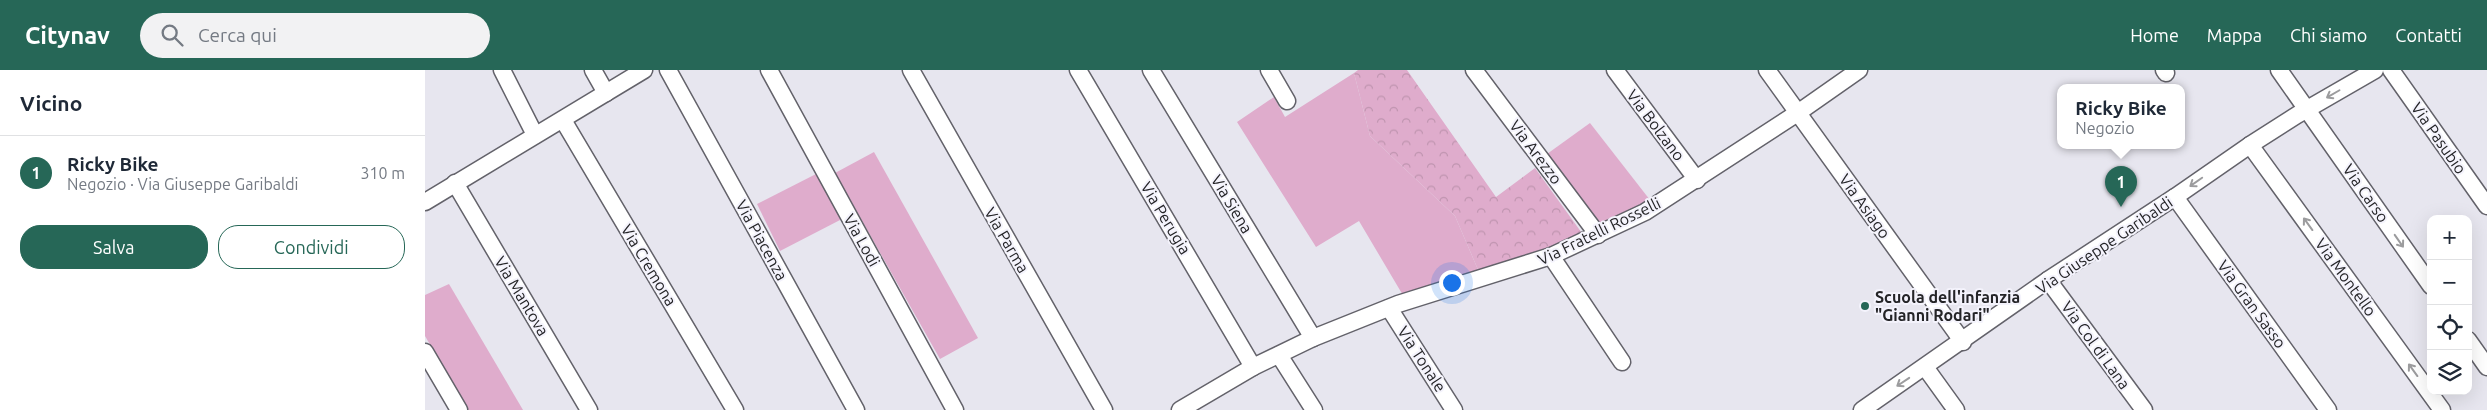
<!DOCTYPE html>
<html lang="it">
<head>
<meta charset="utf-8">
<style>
  :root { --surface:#fff; --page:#f2f2f3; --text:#1f2937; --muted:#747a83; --line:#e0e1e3; --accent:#266757 }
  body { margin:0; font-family:Ubuntu,sans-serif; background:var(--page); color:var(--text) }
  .controls { position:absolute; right:15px; bottom:15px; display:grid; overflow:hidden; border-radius:10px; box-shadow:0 5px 20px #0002 }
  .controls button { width:45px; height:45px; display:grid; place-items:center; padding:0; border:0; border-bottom:1px solid var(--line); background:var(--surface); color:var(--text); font:25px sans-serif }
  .you { position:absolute; left:1026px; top:212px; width:18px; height:18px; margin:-12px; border:4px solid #fff; border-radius:50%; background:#1a73e8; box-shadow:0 0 0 8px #1a73e833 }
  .badge { display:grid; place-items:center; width:32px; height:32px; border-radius:50%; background:var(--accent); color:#fff; font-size:16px; font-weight:700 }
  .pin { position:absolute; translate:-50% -41px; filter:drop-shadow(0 1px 2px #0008) }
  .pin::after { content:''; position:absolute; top:26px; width:18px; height:15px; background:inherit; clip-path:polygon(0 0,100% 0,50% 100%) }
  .popup { position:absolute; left:1632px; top:14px; width:128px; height:65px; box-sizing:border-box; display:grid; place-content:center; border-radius:10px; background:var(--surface); filter:drop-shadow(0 1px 4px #0005); font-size:16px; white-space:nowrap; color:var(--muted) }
  .popup b { font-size:19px; color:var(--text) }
  .popup::after { content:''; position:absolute; left:50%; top:100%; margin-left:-10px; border:10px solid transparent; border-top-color:var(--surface) }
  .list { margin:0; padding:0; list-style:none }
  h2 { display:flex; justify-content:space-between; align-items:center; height:65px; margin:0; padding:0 20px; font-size:21px }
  h2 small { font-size:16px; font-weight:400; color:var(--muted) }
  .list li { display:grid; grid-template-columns:32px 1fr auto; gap:15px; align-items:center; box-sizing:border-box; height:75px; padding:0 20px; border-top:1px solid var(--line) }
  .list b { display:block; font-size:19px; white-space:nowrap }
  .list p { margin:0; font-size:16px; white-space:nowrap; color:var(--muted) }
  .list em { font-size:16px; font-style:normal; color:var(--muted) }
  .actions { display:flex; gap:10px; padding:15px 20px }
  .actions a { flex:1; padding:11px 0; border:1px solid var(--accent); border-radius:20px; text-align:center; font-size:18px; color:var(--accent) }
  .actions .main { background:var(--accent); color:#fff }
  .icon { flex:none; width:28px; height:28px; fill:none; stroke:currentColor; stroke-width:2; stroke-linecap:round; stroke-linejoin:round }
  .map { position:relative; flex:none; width:2062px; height:340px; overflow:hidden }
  header { display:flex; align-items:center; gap:30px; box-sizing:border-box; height:70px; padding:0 25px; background:var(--accent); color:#fff }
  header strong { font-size:24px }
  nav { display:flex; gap:28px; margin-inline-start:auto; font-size:18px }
  .search { width:350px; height:45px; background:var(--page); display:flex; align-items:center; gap:12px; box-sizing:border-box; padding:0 18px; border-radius:28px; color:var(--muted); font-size:19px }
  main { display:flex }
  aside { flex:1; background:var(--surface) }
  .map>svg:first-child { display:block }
</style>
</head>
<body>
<header>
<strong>Citynav</strong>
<div class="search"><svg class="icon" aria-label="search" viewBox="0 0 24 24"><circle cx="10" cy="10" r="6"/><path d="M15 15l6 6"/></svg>Cerca qui</div>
<nav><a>Home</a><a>Mappa</a><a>Chi siamo</a><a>Contatti</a></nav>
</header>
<main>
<aside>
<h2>Vicino<small></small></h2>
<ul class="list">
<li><span class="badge">1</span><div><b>Ricky Bike</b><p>Negozio · Via Giuseppe Garibaldi</p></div><em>310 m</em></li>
</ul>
<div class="actions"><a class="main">Salva</a><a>Condividi</a></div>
</aside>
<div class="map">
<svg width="2062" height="340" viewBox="0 0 2062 340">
  <defs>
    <pattern id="forest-crowns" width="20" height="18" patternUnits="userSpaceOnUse" patternTransform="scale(1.25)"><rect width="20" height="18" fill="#dfaccc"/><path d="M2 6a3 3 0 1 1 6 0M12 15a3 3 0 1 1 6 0" fill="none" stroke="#bf94af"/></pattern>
  </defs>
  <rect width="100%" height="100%" fill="#e7e6ef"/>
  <g fill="#dfaccc">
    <path d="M929,3l16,63 85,80 24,56 -75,25 -45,-76 -43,26 -79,-125 37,-25 11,20z"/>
    <path d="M1165,53l60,77 -48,25 -55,-71z"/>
    <path d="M449,82l104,186 -38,21 -105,-186z"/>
    <path d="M393,103l24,46 -62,32 -23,-47z"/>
    <path d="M24,214l74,126h-55l-43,-74v-41z"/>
  </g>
  <path fill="url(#forest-crowns)" d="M933,0h49l89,127 39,-29 49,68 -105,36 -24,-56 -85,-80 -16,-63z"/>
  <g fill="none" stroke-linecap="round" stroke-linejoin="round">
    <g stroke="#63626a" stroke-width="19">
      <g id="street">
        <path d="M77,0l33,65"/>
        <path d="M168,0l13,23"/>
        <path d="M243,0l188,340"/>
        <path d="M344,0l186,340"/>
        <path d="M486,0l193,340"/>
        <path d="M653,0l175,297"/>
        <path d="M726,0l162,268"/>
        <path d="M844,0l18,31"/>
        <path d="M1049,0l124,165"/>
        <path d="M1190,0l82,110"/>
        <path d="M1342,0l196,272"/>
        <path d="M1739,0l2,3"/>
        <path d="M1854,0l152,216"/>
        <path d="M1966,0l96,136"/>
        <path d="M138,50l172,290"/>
        <path d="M1825,75l192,265"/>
        <path d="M30,113l134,227"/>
        <path d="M1750,127l153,213"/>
        <path d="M0,132l219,-132"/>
        <path d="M1126,186l71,106"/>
        <path d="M1623,210l96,130"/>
        <path d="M964,238l65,102"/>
        <path d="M2043,270l19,27"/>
        <path d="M0,282l34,58"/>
        <path d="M854,285l35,55"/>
        <path d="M1500,297l31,43"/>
        <path d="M755,340l73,-43 60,-29 85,-34 153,-48 94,-44 154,-100 60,-42"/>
        <path d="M1437,340l186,-130 127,-83 75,-52 47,-30 78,-45"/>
      </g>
    </g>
    <use href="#street" stroke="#fff" stroke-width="16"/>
  </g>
  <defs><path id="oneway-shaft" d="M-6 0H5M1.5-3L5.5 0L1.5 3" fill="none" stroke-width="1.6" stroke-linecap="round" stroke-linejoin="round" transform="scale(1.25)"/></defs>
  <g stroke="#9c9c9e">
    <use href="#oneway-shaft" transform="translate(1908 24) rotate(150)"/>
    <use href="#oneway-shaft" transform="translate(1771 112) rotate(145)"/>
    <use href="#oneway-shaft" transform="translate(1883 154) rotate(-126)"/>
    <use href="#oneway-shaft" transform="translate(1974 171) rotate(55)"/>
    <use href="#oneway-shaft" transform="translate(1988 300) rotate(-126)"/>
    <use href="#oneway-shaft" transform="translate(1478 312) rotate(146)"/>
  </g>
  <circle fill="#266757" stroke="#f4f3fc" stroke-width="2" cx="1440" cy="236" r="5"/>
  <g text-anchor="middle" stroke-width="4" stroke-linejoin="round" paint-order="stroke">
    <g font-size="16" fill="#242427" stroke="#f4f3fc">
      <text transform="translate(1231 55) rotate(53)" y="6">Via Bolzano</text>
      <text transform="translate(2014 68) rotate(55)" y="6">Via Pasubio</text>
      <text transform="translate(1111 82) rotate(53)" y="6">Via Arezzo</text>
      <text transform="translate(1941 123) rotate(55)" y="6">Via Carso</text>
      <text transform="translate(807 134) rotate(59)" y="6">Via Siena</text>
      <text transform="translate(1440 136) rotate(54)" y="6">Via Asiago</text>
      <text transform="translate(741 148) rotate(59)" y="6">Via Perugia</text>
      <text transform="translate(1174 161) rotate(-26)" y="6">Via Fratelli Rosselli</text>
      <text transform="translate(337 170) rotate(61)" y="6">Via Piacenza</text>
      <text transform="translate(437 170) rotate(61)" y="6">Via Lodi</text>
      <text transform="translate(582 170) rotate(60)" y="6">Via Parma</text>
      <text transform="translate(1679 175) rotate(-34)" y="6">Via Giuseppe Garibaldi</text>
      <text transform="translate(224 195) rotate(59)" y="6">Via Cremona</text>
      <text transform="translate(1921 207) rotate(54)" y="6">Via Montello</text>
      <text transform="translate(97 226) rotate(59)" y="6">Via Mantova</text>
      <text transform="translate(1827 234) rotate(54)" y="6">Via Gran Sasso</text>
      <text transform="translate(1671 275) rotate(54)" y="6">Via Col di Lana</text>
      <text transform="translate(997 289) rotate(57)" y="6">Via Tonale</text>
    </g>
    <g font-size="16" font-weight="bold" fill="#242427" stroke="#f4f3fc" text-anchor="start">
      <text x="1450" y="233">Scuola dell'infanzia<tspan x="1450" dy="18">"Gianni Rodari"</tspan></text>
    </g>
  </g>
</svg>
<div class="controls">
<button>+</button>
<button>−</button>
<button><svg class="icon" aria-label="locate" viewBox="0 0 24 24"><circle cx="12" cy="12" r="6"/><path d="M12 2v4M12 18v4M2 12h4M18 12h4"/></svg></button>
<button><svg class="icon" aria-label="layers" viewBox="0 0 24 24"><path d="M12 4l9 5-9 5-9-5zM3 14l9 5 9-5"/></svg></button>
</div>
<div class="you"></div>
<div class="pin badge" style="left:1696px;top:137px">1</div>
<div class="popup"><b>Ricky Bike</b>Negozio</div>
</div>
</main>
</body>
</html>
